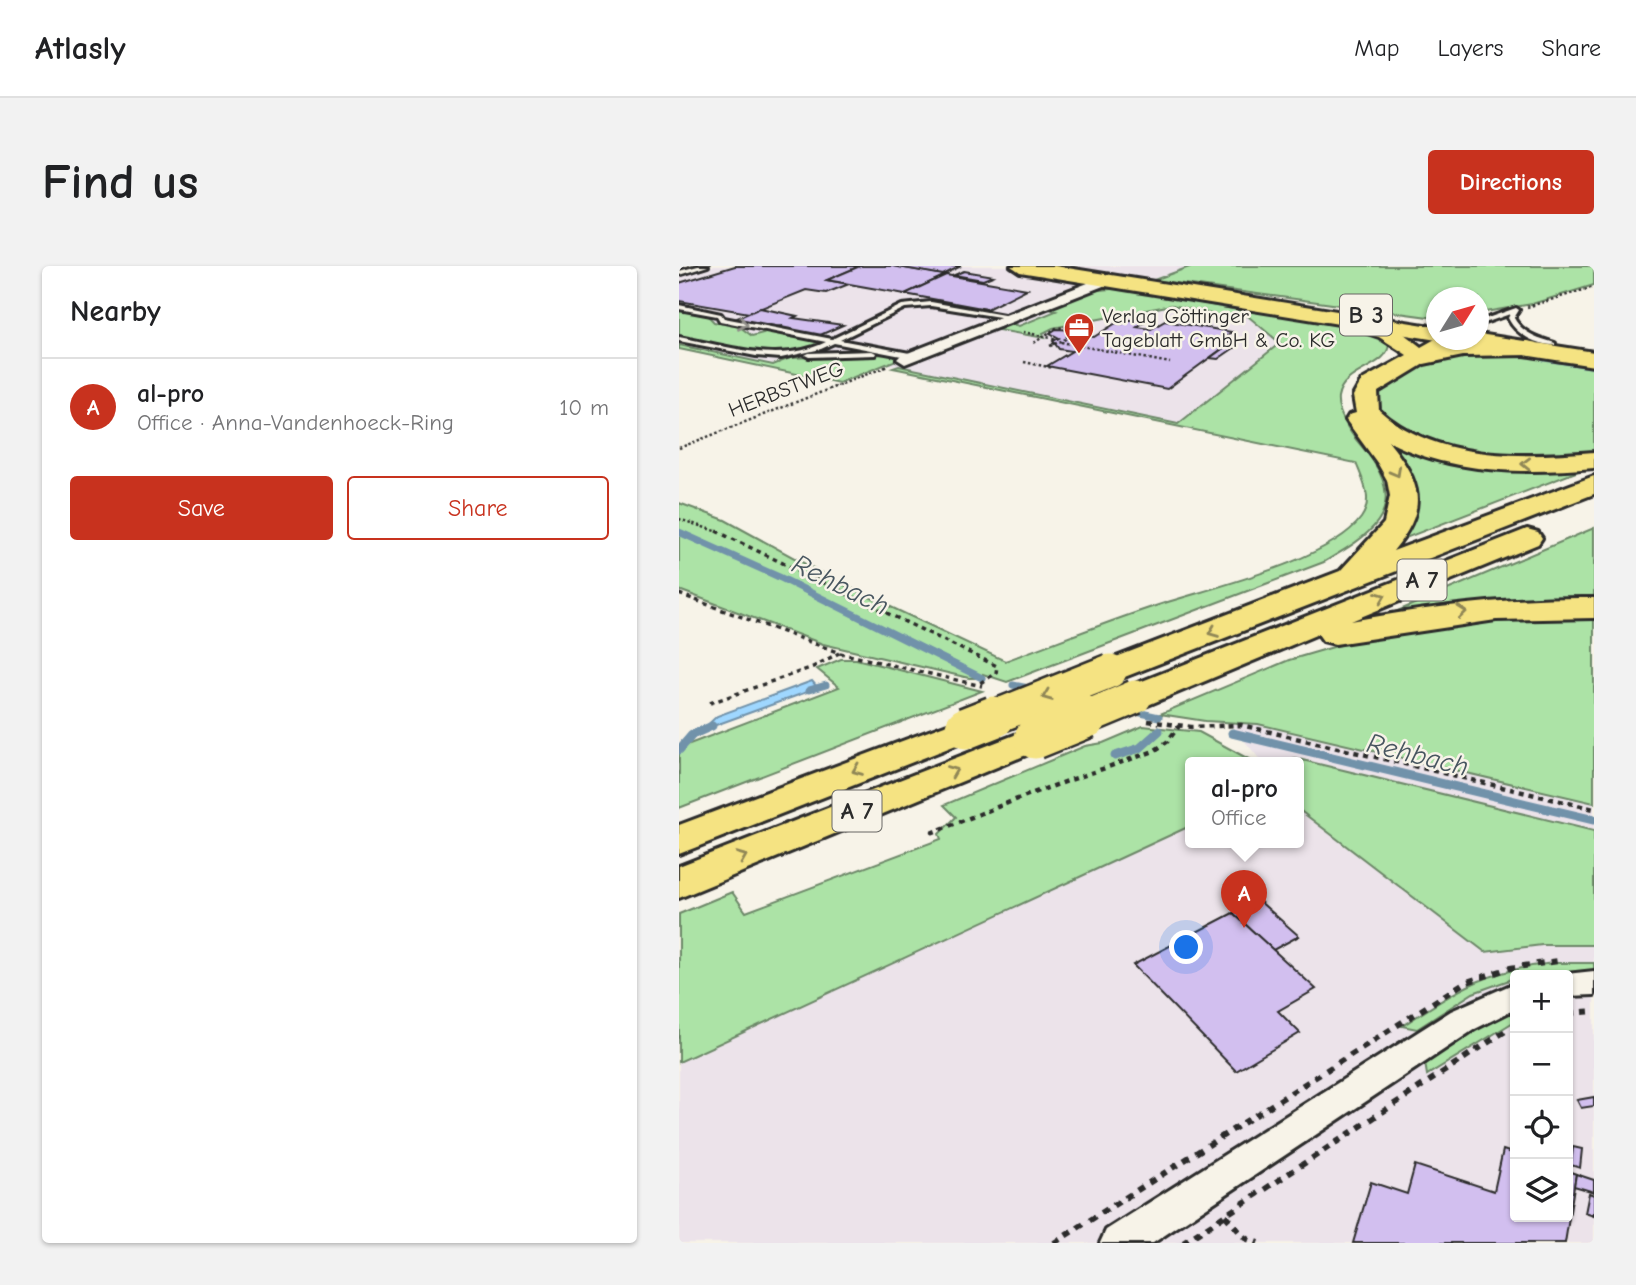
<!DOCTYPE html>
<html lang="en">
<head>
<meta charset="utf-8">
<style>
  :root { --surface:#fff; --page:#f2f2f2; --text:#202124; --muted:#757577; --line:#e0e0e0; --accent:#c8321e }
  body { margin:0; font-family:"Comic Neue",sans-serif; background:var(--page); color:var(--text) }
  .controls { position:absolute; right:21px; bottom:21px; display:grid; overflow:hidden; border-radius:7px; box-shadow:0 2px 5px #0004 }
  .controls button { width:63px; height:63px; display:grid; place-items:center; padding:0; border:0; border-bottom:2px solid var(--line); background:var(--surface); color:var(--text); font:35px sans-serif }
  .compass { position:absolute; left:747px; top:21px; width:63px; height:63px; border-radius:50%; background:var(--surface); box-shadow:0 2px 5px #0004; rotate:53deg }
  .you { position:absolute; left:508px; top:682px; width:24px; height:24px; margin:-18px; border:5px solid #fff; border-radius:50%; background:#1a73e8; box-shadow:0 0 0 10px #1a73e833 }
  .badge { display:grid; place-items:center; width:46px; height:46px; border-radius:50%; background:var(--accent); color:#fff; font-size:23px; font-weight:700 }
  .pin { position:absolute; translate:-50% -58px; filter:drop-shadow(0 2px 4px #0008) }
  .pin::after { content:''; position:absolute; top:37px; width:24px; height:21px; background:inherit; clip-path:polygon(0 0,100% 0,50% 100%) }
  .popup { position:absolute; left:506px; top:491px; width:119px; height:91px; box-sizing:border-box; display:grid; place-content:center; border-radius:7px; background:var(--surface); filter:drop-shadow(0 2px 5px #0005); font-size:23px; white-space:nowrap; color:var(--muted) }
  .popup b { font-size:26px; color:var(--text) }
  .popup::after { content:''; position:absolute; left:50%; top:100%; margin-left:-14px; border:14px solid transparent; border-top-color:var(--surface) }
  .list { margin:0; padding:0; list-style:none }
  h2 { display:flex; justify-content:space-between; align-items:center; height:91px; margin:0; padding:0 28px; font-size:30px }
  h2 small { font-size:23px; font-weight:400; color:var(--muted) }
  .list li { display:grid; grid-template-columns:46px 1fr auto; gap:21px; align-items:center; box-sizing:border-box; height:98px; padding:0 28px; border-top:2px solid var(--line) }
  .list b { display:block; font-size:26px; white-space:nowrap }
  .list p { margin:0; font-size:23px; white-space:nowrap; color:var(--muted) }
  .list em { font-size:23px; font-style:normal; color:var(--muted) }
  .actions { display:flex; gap:14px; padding:21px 28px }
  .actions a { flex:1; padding:16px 0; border:2px solid var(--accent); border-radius:7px; text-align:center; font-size:24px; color:var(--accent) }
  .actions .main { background:var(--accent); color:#fff }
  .icon { flex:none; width:38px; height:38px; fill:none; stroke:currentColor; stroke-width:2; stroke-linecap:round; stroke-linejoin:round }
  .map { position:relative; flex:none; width:915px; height:977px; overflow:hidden; border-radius:7px }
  header { display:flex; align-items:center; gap:42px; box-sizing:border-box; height:98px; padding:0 35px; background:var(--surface); border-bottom:2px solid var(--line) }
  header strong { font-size:33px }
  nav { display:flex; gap:38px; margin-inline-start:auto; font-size:24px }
  .intro { display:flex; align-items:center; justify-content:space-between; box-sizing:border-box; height:168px; padding:0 42px }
  h1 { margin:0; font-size:49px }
  .button { padding:18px 32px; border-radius:7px; background:var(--accent); color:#fff; font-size:24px; font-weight:700 }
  main { display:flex; gap:42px; padding:0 42px }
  aside { flex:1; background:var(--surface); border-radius:7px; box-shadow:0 2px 5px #0004 }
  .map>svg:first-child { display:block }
</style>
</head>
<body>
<header>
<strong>Atlasly</strong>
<nav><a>Map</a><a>Layers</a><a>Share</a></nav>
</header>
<div class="intro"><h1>Find us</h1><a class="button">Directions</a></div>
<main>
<aside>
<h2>Nearby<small></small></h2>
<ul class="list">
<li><span class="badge">A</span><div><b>al-pro</b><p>Office · Anna-Vandenhoeck-Ring</p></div><em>10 m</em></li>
</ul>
<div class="actions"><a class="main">Save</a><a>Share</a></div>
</aside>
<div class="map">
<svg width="915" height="977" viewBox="0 0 915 977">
  <rect width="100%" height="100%" fill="#f7f3e8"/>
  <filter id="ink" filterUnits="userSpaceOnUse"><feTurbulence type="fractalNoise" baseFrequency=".0143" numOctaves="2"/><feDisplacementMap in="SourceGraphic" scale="14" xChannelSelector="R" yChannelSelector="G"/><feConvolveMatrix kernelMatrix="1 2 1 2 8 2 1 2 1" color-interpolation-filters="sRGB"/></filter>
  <g filter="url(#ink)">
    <g fill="#ece3ea" fill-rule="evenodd">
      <path d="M0,0h915v19l-62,19 -53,9v-15h-42l-1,20 -282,-38 -24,6 113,25 37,32 -102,81 -291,-60 -48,19 -160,-34z"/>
      <path d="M915,375v602h-915v-181l511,-236v16h108v-80h-36l-34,-41zM836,709h53v242h-53z"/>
    </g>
    <g fill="#ace3a6" stroke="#6c8768" stroke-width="2">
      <path d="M513,0h402v19l-62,19 -53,9v-15h-42l-1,20 -282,-38z"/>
      <path d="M442,22l122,23 4,-2c38,7 112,11 142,33 1,27 -46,25 -51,55 -1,9 3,18 7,25 7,16 19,25 28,39 35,53 -8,77 -49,101l-317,120 -24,-8 -1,4h-13l-146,-34 -144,-54v-87l46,17 115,63 165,78c55,-20 110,-43 166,-60 48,-15 160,-42 190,-83 13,-18 2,-37 -5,-55l-463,-95 6,-2 279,58 102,-81 -37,-31 -2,9 -69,-16 -119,23 -10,5 2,5 -47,-8 10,-7 11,3 37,-15 -10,-3 43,-17z"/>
      <path d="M0,43l34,7 -3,2 4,4 26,5 12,9 11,-3 -4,-4 65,13c-41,26 -102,3 -145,-6z"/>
      <path d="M0,79l94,20 17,-7 99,-4 10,5 -60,24 -160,-34z"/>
      <path d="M829,86l86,14v87c-55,7 -191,8 -218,-52 2,-11 7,-14 16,-20 36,-25 74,-25 116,-29z"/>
      <path d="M712,171l20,10 183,18 -204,79 20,-24 -30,-77z"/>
      <path d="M915,262v77l-225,18z"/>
      <path d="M915,352v185l-336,-79 -53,-3 -45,-7 129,-54 92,-27 72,-13z"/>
      <path d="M162,393h15l126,32 -303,117v-60l160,-61 -22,-18z"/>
      <path d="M464,460l56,6 55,30h-64v64l-511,236v-148l53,-22 14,20 195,-73 -2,-5 17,-17 -12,-12 141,-59 18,-3z"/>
      <path d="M615,492l300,73v114h-52l-57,7 -187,-143v-47h-11z"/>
      <path d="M874,697h41v8l-79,4v3l-42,15 -56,36 -15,-3c57,-37 82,-55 151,-63z"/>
      <path d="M836,743v12l-88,54 -2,-12 70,-46z"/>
    </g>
    <path fill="#9fd7ff" stroke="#7192aa" stroke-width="2" d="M133,415l6,7 -116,42 15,-14z"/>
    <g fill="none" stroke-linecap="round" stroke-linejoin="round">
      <g stroke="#7192aa" stroke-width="4.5">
        <path d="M820,89l23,1"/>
        <path d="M864,93l51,8"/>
        <path d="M752,97l17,-4"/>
      </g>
      <g stroke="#7192aa" stroke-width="7">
        <path d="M0,266l100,45 203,101"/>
        <path d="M334,419l21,4"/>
        <path d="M130,424l17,-5"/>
        <path d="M453,445l27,6"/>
      </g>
      <g stroke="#7192aa" stroke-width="9">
        <path d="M553,467l362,87"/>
        <path d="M0,484l13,-15 20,-9"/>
        <path d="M436,490l25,-8 19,-17"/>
      </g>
    </g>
    <g fill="#d2bfef" stroke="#2b2b2b" stroke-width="2">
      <path d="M56,0h125l-33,14 22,4 -23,9 -20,-3 -57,23 -70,-12v-18z"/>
      <path d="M181,0h33l53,9 -41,19 -78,-14z"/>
      <path d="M214,0h68l-18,9z"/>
      <path d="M285,5l29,5 -10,4 -29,-5z"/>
      <path d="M267,9l35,6 46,8 -40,20 -82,-15z"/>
      <path d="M81,42l37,8 -4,2 50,7 -25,11 -39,-8 4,-2 -11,1 -37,-8z"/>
      <path d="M450,54h18l-10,7 14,2 14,-8 67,11 -13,9 11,2 -63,46 -120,-23 25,-15 -13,-2 -6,-8 6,-3 -9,-5 6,-4 19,1 3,4 16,3 22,-14 6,1z"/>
      <path d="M546,81l9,1 -16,11 -8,-1z"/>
      <path d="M579,634l41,36 -26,14 -40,-37z"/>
      <path d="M554,647l83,76 -38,22 22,22 -64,38 -103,-106z"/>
      <path d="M915,831v9l-13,2 -4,-8z"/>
      <path d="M894,881l9,2 -2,19 -9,-3z"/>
      <path d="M824,884l12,4v63h53v-46l8,3 -11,69h-212l18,-61 36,12 8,-29 79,26z"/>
      <path d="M897,908l18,6v12l-20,-6z"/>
      <path d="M910,927l5,2v21l-9,-3z"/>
    </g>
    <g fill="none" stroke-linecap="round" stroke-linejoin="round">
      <g stroke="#2b2b2b" stroke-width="6">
        <g id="service">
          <path d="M19,0h10l-29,9v-4z"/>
          <path d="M252,36l84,15 -3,2 -81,-13 -26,2 -65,32 75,14v4h-3l-78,-15 -13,6 -40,9 -25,-2 -77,-15v-4c48,9 101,28 147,5l-106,-21 -3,-5 -38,-7v-4l42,9 3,4 108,21 70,-34z"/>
          <path d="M837,42l3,2 -5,8c9,16 25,20 41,25v2c-18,0 -39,-10 -47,-27l2,-4 -31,11v-4z"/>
          <path d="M193,85l4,2 -1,2 -66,2 -4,-2 4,-2z"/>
        </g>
      </g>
      <g stroke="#2b2b2b" stroke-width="6">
        <g id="minor">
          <path d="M427,10l5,1v6l-201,79 -5,2 -8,-5 3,-3z"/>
          <path d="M915,705v24l-26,1v-21h-11z"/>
          <path d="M836,717v26l-40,20 -322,214h-53l6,-13 345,-219z"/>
        </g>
      </g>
      <g stroke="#2b2b2b" stroke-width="6">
        <g id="primary">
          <path d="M332,0h44l382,61v13h4h-4l-417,-68z"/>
          <path d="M800,68l115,18v14l-121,-19 -8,-2 -3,-5h17z"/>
        </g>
      </g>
      <g stroke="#2b2b2b" stroke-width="6">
        <g id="motorway">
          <path d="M669,48l47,13 26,20 16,-9 23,2 -3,3 71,-2 8,2 3,5 -3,5 -8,2 -65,1 -39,8 -46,28 1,18c56,51 143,48 215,42v16c-68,6 -144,6 -206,-27 34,42 41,67 5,110l201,-75v18l-472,184 -12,4 -12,-4 -6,-7 6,-7 242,-93 44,-48 6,-27 -3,-16 -9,-16 -32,-44 3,-5 7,-2 -3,-17 9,-16 45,-25 -28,-18 -38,-13 -3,-4 3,-4z"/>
          <path d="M848,263l11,3 4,6 -4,6 -187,77c81,-15 161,-24 243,-23v20l-98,2 -161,24 -12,-3 -5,-7 -170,71 -13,3 -13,-3 -5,-8 5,-8z"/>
          <path d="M287,451l13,3 6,8 -6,8 -300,118v-29z"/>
          <path d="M356,461l13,3 6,8 -6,8 -369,152v-32z"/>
        </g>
      </g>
      <g stroke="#2b2b2b" stroke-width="2.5" stroke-dasharray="2.5 2.5" stroke-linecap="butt">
        <path d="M848,41l67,-20"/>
        <path d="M344,66l33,7 -4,2 2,4"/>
        <path d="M382,76l109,21"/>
        <path d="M355,77l22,-15 10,-1"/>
        <path d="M371,80l18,-8 -3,-4"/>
        <path d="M345,96l29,6"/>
        <path d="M0,182l209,-82"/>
        <path d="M0,253l42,14"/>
      </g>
      <g stroke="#2b2b2b" stroke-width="3.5" stroke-dasharray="4.5 4.5" stroke-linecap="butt">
        <path d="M37,265l281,135 -1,7 -19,12"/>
        <path d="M0,328l161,59 142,33"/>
        <path d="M31,437l103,-36 26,-14"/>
      </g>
      <g stroke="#2b2b2b" stroke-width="4.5" stroke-dasharray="5 5" stroke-linecap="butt">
        <path d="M469,455l43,6 50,-2 353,84"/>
        <path d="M252,567l102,-40 121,-42 13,-9 12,-16"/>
      </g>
      <g stroke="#2b2b2b" stroke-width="6" stroke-dasharray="7 7" stroke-linecap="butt">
        <path d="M889,747l26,-2"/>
        <path d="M546,949l20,23 13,5"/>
        <path d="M375,977l410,-260 46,-15 48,-7"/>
        <path d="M504,977l324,-213"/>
      </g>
      <use href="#service" fill="#f7f3e8" fill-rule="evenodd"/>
      <use href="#minor" fill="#f7f3e8" fill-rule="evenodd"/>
      <use href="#primary" fill="#f5e382" fill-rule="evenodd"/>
      <use href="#motorway" fill="#f5e382" fill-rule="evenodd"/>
      <g stroke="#2b2b2b" stroke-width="38" stroke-linecap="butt">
        <g id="motorway-bridge-far1">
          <path d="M311,453l120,-48"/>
          <path d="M403,453l53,-22"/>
        </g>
      </g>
      <g stroke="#2b2b2b" stroke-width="46" stroke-linecap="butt">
        <g id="motorway-bridge">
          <path d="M287,462l28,-11"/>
          <path d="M356,472l52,-21"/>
        </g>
      </g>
      <use href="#motorway-bridge-far1" stroke="#f5e382" stroke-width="33"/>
      <use href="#motorway-bridge" stroke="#f5e382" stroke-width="41"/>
    </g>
    <defs><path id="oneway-chevron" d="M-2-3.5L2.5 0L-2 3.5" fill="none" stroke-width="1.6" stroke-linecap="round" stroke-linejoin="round" transform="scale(1.75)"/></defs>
    <use stroke="#918f8a" href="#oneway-chevron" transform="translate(64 58) rotate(11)"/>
    <g stroke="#908756">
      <use href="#oneway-chevron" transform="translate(847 198) rotate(-179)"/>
      <use href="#oneway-chevron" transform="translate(717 206) rotate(61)"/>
      <use href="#oneway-chevron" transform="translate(702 331) rotate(-22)"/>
      <use href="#oneway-chevron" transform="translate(783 346) rotate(-6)"/>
      <use href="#oneway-chevron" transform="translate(534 366) rotate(159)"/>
      <use href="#oneway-chevron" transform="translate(368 430) rotate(159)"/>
      <use href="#oneway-chevron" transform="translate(178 504) rotate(159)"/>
      <use href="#oneway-chevron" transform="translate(274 505) rotate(-22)"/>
      <use href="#oneway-chevron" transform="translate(63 591) rotate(-22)"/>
    </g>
  </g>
  <defs>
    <g id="office-pin" transform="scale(1.575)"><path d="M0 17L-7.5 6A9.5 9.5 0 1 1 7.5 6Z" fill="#c8321e" stroke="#f7f3e8"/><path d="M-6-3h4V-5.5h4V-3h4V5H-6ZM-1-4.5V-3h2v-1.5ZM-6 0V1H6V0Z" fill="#fff"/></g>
  </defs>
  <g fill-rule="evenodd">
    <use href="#office-pin" x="400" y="62"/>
  </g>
  <g text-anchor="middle" stroke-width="5" stroke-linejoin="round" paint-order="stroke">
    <g font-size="21" fill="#2b2b2b" stroke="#f7f3e8" text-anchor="start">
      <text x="423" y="57">Verlag Göttinger<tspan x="423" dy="24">Tageblatt GmbH &amp; Co. KG</tspan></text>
    </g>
    <g font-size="21" fill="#2b2b2b" stroke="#f7f3e8">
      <text transform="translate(107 123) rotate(-21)" y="7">HERBSTWEG</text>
    </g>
    <g fill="#f7f3e8" stroke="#686764" stroke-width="2">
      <rect x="661" y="28.5" width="52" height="41" rx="5"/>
      <rect x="718.5" y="293.5" width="49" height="41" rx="5"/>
      <rect x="153.5" y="524.5" width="49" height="41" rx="5"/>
    </g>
    <g font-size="24" font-weight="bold" fill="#2b2b2b">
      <text x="687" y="57">B 3</text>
      <text x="743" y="322">A 7</text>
      <text x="178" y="553">A 7</text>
    </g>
    <g font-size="28" font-style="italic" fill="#485660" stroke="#f7f3e8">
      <text transform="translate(162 318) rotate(26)" y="10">Rehbach</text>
      <text transform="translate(739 488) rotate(14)" y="10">Rehbach</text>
    </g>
  </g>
</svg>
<div class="controls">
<button>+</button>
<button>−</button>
<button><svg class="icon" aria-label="locate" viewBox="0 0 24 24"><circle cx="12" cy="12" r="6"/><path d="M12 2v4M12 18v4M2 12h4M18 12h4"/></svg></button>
<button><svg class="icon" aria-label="layers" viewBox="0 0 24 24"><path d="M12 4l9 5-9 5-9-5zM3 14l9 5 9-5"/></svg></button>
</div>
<svg class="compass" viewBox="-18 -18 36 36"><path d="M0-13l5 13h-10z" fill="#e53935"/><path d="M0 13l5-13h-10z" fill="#757577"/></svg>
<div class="you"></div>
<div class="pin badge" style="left:565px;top:662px">A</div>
<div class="popup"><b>al-pro</b>Office</div>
</div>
</main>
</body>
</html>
